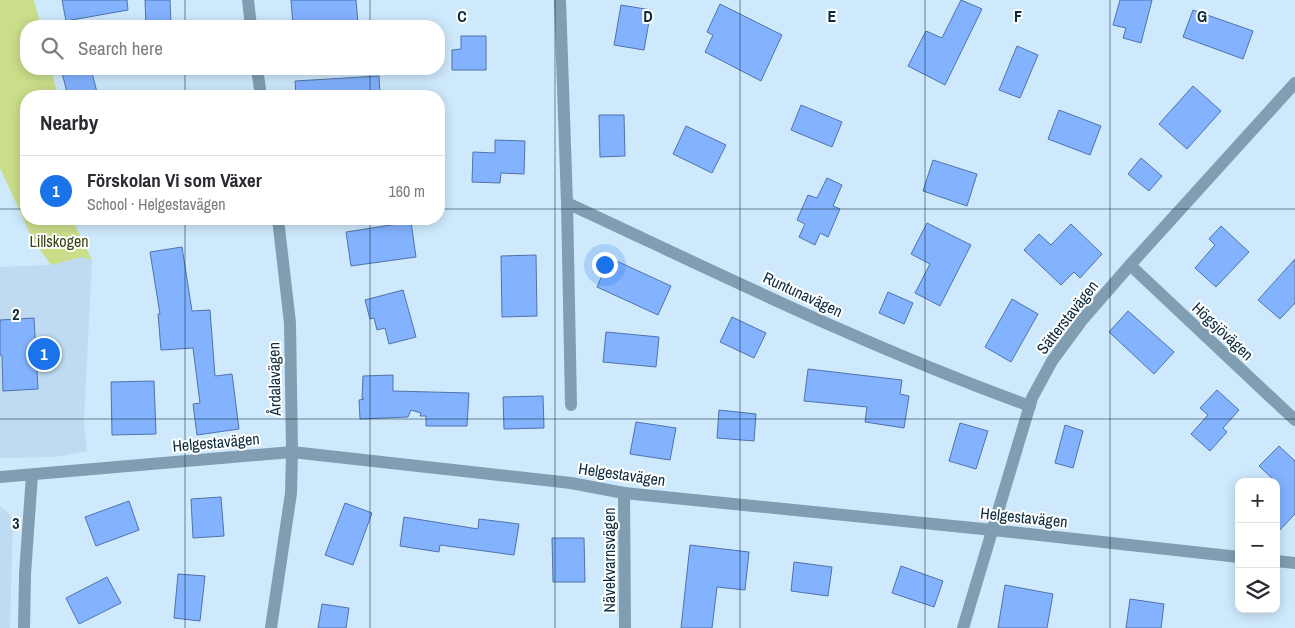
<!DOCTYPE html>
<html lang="en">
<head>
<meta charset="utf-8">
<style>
  :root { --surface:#fff; --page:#f7f7f7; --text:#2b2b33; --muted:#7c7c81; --line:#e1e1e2; --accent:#1a73e8 }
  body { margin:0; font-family:"Archivo Narrow",sans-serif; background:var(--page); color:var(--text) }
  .controls { position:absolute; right:15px; bottom:15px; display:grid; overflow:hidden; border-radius:10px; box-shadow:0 2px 12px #0003 }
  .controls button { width:45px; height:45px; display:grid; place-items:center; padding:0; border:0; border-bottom:1px solid var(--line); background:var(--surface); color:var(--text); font:25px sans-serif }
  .you { position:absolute; left:604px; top:264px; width:18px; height:18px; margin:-12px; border:4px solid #fff; border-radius:50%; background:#1a73e8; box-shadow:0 0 0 8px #1a73e833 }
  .badge { display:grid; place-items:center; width:32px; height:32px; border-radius:50%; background:var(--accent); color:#fff; font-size:16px; font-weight:700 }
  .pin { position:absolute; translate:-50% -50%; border:2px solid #fff; box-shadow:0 1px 5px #0006 }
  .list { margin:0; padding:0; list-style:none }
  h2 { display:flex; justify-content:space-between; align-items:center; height:65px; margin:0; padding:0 20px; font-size:21px }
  h2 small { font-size:16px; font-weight:400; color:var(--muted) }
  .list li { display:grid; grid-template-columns:32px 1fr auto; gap:15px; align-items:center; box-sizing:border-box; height:70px; padding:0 20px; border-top:1px solid var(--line) }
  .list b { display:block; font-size:19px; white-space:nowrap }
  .list p { margin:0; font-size:16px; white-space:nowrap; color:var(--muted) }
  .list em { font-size:16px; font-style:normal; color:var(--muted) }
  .icon { flex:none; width:28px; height:28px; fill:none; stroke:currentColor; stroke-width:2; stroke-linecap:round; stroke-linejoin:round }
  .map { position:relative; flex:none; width:1295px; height:628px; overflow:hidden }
  .search { position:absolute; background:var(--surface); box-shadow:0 2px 12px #0003; left:20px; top:20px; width:425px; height:55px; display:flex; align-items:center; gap:12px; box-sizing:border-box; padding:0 18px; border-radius:20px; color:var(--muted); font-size:19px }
  .panel { position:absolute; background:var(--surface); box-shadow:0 2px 12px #0003; left:20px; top:90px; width:425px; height:135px; border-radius:20px }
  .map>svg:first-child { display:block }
</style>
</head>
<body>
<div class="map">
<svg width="1295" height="628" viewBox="0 0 1295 628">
  <rect width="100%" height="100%" fill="#cee9fc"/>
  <g fill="#bedbf1">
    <path d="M83,257l9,3 -8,160 3,31 -32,6 -55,1v-191l51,-2z"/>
    <path d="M0,506l13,12 -3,110h-10z"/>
  </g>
  <path fill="#cade8a" d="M0,0h34l7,26h-15v43h25l7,27h-32v123h46l20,41 -10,-3 -31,8 -18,-25 -33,-72z"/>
  <g fill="#83b2ff" stroke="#5073aa">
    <path d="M62,0h65l1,10 -62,11z"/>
    <path d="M145,0h25l1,26h-25z"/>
    <path d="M291,0h65l2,24 -65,2z"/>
    <path d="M961,0l21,9 -37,76 -37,-19 18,-35 16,7z"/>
    <path d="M1120,0h32l-11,43 -18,-5 3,-10 -13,-3z"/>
    <path d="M720,4l62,31 -21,46 -56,-29 8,-17 -6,-3z"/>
    <path d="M621,5l30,5 -7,40 -30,-5z"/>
    <path d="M1193,10l60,21 -10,28 -60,-22z"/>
    <path d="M461,36h25v34h-34v-20l9,-1z"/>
    <path d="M1017,46l21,9 -18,43 -21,-8z"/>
    <path d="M61,69h30l7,27h-30z"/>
    <path d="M379,76l1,20h-84l-1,-15z"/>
    <path d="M1193,86l28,25 -34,38 -28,-25z"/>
    <path d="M801,105l41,17 -10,25 -41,-17z"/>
    <path d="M1059,110l42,16 -11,29 -42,-16z"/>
    <path d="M599,115h25l1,41 -25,1z"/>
    <path d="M686,126l40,19 -14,28 -39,-19z"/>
    <path d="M495,140l30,1 -1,33 -23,-1 -1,10 -28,-1 1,-30 22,1z"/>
    <path d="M1141,158l21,18 -13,15 -21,-17z"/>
    <path d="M933,160l44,14 -10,32 -44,-15z"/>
    <path d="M827,178l15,7 -9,21 7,3 -12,28 -8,-4 -5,12 -16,-8 6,-13 -8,-4 11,-25 9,3z"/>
    <path d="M411,222l5,35 -65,9 -5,-34z"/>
    <path d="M927,223l44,22 -31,61 -25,-13 15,-29 -19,-10z"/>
    <path d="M1071,224l31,30 -22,24 -6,-6 -13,13 -37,-35 15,-16 12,11z"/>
    <path d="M1221,226l28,26 -33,35 -21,-19 20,-23 -6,-6z"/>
    <path d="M182,247l10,64 18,-1 5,66 17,-2 7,55 -42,6 -4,-31 7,-1 -7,-55 -32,2 -3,-36h2l-10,-62z"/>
    <path d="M536,255l1,61 -35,1 -1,-61z"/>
    <path d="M610,258l61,28 -13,29 -61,-28z"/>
    <path d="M1295,259v44l-15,16 -22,-19z"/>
    <path d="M403,290l13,47 -27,7 -4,-16 -8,2 -3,-12 -4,1 -5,-19z"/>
    <path d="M888,292l25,11 -9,21 -25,-11z"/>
    <path d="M1012,299l26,15 -27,48 -26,-15z"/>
    <path d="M1128,311l46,41 -20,22 -45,-42z"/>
    <path d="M732,317l34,16 -12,25 -34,-16z"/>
    <path d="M34,318l4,71 -35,2 -1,-36h-2v-35z"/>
    <path d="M606,332l53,5 -3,30 -53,-5z"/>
    <path d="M808,369l94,11 -2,14 9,2 -5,32 -39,-6 2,-15 -63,-6z"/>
    <path d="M393,375v16l76,2 -2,33h-41v-10h-6l1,-3 -10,-3 -3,7 -48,2 -1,-19 5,-1 -2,-1 1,-22z"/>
    <path d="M154,381l2,53 -44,1 -1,-53z"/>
    <path d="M1217,390l22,20 -16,18 4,4 -17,19 -19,-17 17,-19 -8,-7z"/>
    <path d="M543,396l1,32 -40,1 -1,-32z"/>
    <path d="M719,410l37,4 -2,27 -37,-3z"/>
    <path d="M636,422l40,6 -6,32 -40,-6z"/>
    <path d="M960,423l28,8 -12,38 -27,-8z"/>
    <path d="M1065,425l18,6 -10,37 -18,-5z"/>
    <path d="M1279,446l16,15v53l-19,20v-52l-17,-16z"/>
    <path d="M221,497l3,39 -31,2 -2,-39z"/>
    <path d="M129,501l10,29 -43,16 -11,-29z"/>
    <path d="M345,503l27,10 -19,52 -28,-10z"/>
    <path d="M404,517l74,12 1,-10 40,5 -5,31 -74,-10 -1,7 -39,-6z"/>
    <path d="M552,538h32l1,44h-32z"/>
    <path d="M690,545l59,7 -4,38 -28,-3 -5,41h-31z"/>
    <path d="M794,562l38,5 -4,29 -37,-5z"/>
    <path d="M901,566l42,15 -9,26 -42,-14z"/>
    <path d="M178,574l27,2 -5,45 -26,-3z"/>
    <path d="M107,577l14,26 -42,21 -13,-26z"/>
    <path d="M1005,585l48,9 -6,34h-49z"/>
    <path d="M1130,599l34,5 -3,24h-35z"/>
    <path d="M322,604l27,4 -3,20h-28z"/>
  </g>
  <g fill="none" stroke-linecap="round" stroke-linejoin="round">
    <g stroke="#819db1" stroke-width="12">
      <path d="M248,0l3,26"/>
      <path d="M560,0l7,203c153,71 304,146 463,203"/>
      <path d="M257,69l4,27"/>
      <path d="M567,203l4,202"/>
      <path d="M1130,265l165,155"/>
      <path d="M0,477l292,-25 279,31 53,10 369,37 246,27"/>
      <path d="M624,493l1,135"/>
      <path d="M1276,561l19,2"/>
      <path d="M24,628l1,-54 7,-99"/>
      <path d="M271,628l20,-135 1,-41 -2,-129 -12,-104"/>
      <path d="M963,628l69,-230 20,-37 31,-42 47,-54 165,-182"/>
    </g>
  </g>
  <path fill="none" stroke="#0e2b3d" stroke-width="1" stroke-opacity="0.55" d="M185,0v26M370,0v26M555,0v628M740,0v628M925,0v628M1110,0v628M185,69v27M370,69v27M0,209h26M439,209h856M185,219v409M370,219v409M0,419h1295"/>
  <g text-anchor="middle" stroke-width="4" stroke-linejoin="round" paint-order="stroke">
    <g font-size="16" fill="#394310" stroke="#fff">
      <text x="59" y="247">Lillskogen</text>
    </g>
    <g font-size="16" fill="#0e2b3d" stroke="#fff">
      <text transform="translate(803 294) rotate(25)" y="6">Runtunavägen</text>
      <text transform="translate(1067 317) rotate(-52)" y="6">Sätterstavägen</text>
      <text transform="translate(1223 331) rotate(43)" y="6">Högsjövägen</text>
      <text transform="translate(274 379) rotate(-91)" y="6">Årdalavägen</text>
      <text transform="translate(216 442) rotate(-5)" y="6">Helgestavägen</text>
      <text transform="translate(622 474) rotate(8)" y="6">Helgestavägen</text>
      <text transform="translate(1024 517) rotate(6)" y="6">Helgestavägen</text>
      <text transform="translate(609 560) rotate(-90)" y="6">Nävekvarnsvägen</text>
    </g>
  </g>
  <g font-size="16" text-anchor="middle" font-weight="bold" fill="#0e2b3d" stroke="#fff" stroke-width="4" stroke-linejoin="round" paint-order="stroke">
    <text x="462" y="22">C</text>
    <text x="648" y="22">D</text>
    <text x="832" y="22">E</text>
    <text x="1018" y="22">F</text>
    <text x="1202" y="22">G</text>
    <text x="16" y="320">2</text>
    <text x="16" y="529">3</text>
  </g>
</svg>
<div class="controls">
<button>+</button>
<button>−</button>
<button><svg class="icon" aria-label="layers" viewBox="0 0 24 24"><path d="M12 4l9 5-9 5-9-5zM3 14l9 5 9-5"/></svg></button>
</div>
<div class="you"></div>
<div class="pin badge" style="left:44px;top:354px">1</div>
<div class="search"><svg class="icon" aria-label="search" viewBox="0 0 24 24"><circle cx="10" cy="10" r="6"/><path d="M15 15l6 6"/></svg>Search here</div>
<section class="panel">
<h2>Nearby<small></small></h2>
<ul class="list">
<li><span class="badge">1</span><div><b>Förskolan Vi som Växer</b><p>School · Helgestavägen</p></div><em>160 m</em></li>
</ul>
</section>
</div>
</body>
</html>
